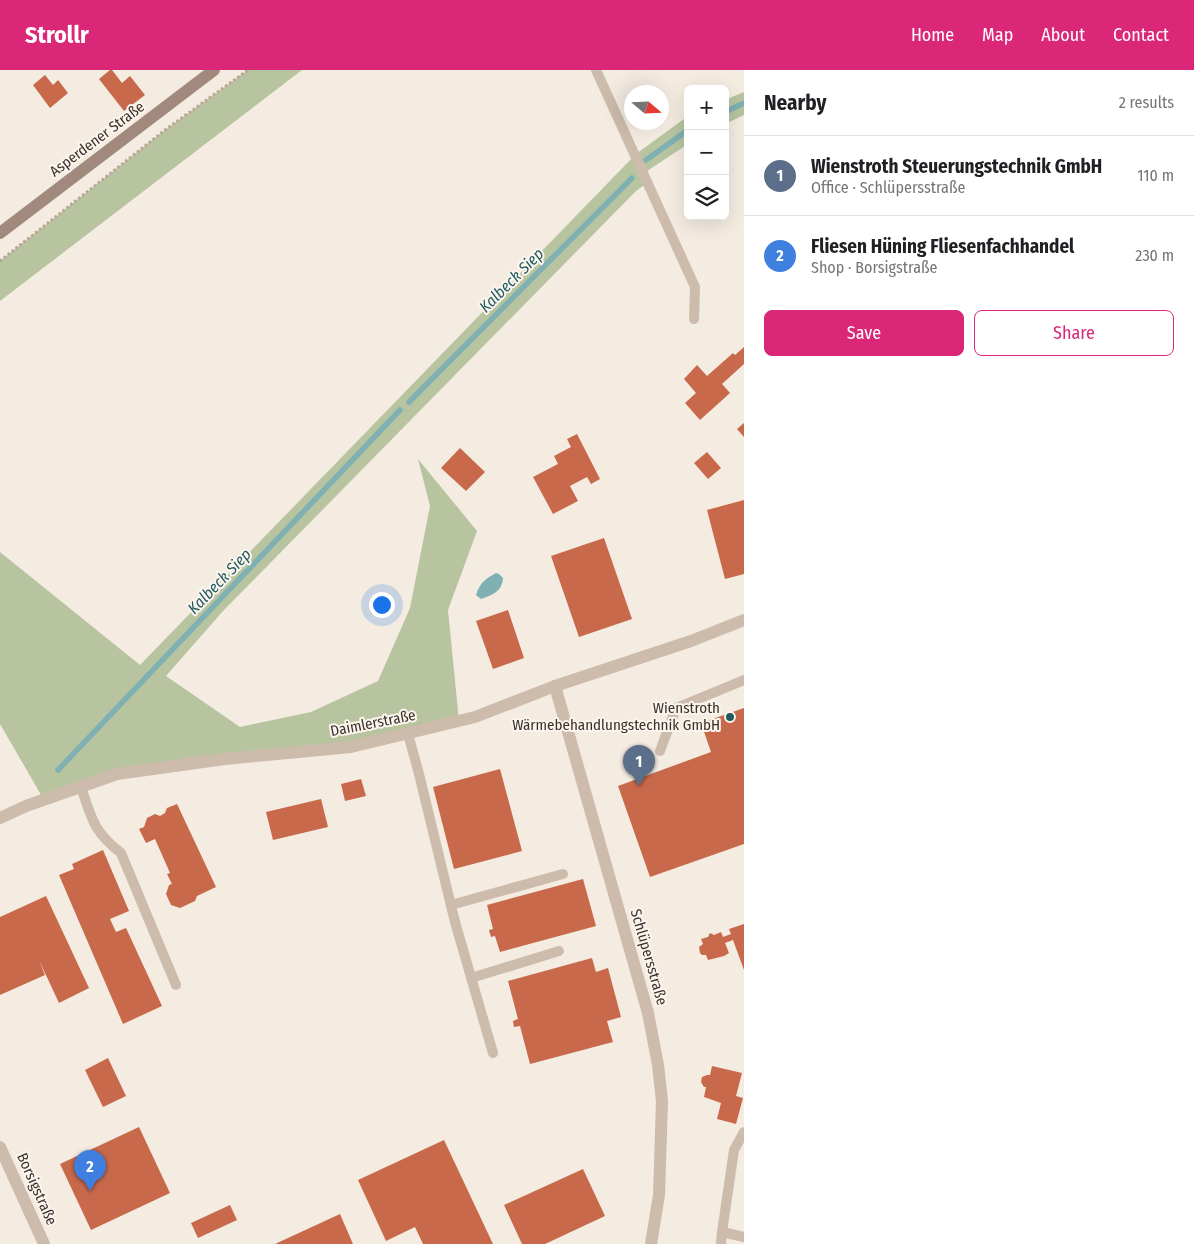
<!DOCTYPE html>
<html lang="en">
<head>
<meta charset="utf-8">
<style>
  :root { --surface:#fff; --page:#f6f6f6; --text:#202124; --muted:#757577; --line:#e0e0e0; --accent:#db2777 }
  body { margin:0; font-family:"Fira Sans Condensed",sans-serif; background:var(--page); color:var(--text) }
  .controls { position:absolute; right:15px; top:15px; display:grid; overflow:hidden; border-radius:8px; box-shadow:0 5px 20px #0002 }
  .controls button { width:45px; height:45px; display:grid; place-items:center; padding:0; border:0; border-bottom:1px solid var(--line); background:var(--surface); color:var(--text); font:25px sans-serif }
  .compass { position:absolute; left:624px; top:15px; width:45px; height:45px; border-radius:50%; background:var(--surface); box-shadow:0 5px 20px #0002; rotate:109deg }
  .you { position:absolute; left:381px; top:534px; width:18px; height:18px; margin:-12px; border:4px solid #fff; border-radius:50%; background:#1a73e8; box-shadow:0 0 0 8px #1a73e833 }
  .badge { display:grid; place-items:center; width:32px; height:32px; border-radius:50%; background:var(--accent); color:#fff; font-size:16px; font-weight:700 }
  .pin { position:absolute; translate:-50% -41px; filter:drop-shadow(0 1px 2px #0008) }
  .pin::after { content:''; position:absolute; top:26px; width:18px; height:15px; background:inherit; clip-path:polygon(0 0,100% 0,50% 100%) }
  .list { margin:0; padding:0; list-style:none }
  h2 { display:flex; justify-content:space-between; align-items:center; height:65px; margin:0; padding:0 20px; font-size:21px }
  h2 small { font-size:16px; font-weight:400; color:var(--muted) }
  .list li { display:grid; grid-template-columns:32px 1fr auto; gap:15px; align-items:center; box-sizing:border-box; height:80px; padding:0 20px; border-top:1px solid var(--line) }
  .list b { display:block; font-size:19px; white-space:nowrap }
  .list p { margin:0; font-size:16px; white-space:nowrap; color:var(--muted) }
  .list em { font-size:16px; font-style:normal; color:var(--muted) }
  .actions { display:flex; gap:10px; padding:15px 20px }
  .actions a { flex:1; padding:11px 0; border:1px solid var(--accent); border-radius:8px; text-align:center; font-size:18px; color:var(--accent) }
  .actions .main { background:var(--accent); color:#fff }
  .icon { flex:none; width:28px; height:28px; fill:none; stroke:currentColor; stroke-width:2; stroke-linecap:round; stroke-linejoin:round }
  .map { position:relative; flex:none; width:744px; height:1174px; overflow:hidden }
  header { display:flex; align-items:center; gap:30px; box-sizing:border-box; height:70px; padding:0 25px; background:var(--accent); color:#fff }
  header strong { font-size:24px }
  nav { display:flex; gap:28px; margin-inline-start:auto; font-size:18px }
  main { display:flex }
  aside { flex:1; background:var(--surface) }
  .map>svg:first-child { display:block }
</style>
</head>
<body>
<header>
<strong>Strollr</strong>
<nav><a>Home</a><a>Map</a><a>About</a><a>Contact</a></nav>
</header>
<main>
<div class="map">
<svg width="744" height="1174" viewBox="0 0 744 1174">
  <rect width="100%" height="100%" fill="#f4ebe1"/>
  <g fill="#b8c4a0">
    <path d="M248,0h54l-302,231v-40l165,-131z"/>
    <path d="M744,22v23l-19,9v-24z"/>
    <path d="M688,46v28l-44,29 4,9 -13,10 -412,419 -57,65 74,51 71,-15 67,-31 32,-73 20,-102 -12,-47 59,72 -29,79 11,111 -51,13 -291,40 -73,26 -44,-76v-172l140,113 496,-511z"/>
  </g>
  <path fill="#7fb0b2" d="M496,503l3,1 4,4c-1,14 -11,17 -22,21l-5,-4c4,-12 9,-16 20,-22z"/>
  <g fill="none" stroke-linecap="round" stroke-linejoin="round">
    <g stroke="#7fb0b2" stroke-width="5.5">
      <path d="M725,42l19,-9"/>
      <path d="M646,90l42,-30"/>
      <path d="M409,332l223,-224"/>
      <path d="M58,700l342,-360"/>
    </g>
  </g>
  <g fill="#c8694b">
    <path d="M110,0h2l10,13 8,-7 15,19 -21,16 -25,-32z"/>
    <path d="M45,5l8,10 5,-5 10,13 -18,15 -17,-23z"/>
    <path d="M744,277v17l-22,20 8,9 -30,27 -15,-17 11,-10 -12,-14 13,-14 10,11 26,-23 2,2z"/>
    <path d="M744,353v14l-7,-8z"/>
    <path d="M577,364l23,45 -9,5 -4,-7 -17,9 8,15 -25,13 -20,-37 25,-13 -4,-8 17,-9 -4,-8z"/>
    <path d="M460,378l25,24 -19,19 -25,-23z"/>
    <path d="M707,382l14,16 -13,11 -14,-16z"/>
    <path d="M744,430v74l-19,5 -18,-69z"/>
    <path d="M604,468l28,81 -53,18 -28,-81z"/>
    <path d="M508,540l16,48 -31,11 -17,-48z"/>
    <path d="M744,638v136l-94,33 -32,-91 93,-34 -10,-29z"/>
    <path d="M500,699l22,82 -68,18 -21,-82z"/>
    <path d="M361,709l5,17 -21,5 -4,-17z"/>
    <path d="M321,729l7,28 -55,13 -7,-28z"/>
    <path d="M177,734l39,83 -19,9 -2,5 -15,7 -9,-3 -5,-11 3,-9 3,-1 -5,-10 3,-1 -15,-34 -9,4 -7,-14 5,-2 3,-9 8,-4 5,2 5,-3 2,-5z"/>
    <path d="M103,780l26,61 -19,8 6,13 10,-4 36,78 -39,18 -64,-149 15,-6 -2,-5z"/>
    <path d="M583,809l13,47 -96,26 -5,-16 -4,1 -2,-7 4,-1 -6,-24z"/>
    <path d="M46,826l43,92 -30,15 -20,-43 6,15 -45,20v-78z"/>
    <path d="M744,854v46l-11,-30 -8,3 4,10 -5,3 -16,4 -2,-5h-4l-2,-2 -1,-6 4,-3 -2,-5 7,-2 2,-4 4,2 7,-3 2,5 8,-3 -2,-5z"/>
    <path d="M592,888l4,14 12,-4 13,49 -14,4 6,21 -83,22 -10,-38 -6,1 -1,-6 5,-2 -10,-38z"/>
    <path d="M108,988l18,38 -23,11 -18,-37z"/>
    <path d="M712,996l30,7 -6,23 7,2 -7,26 -19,-5 4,-16 -17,-6 2,-10h-2l-3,-5 1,-5 5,-2h3z"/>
    <path d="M139,1057l31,66 -79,37 -31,-66z"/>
    <path d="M444,1070l49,104h-70l-8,-17 -29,14 -28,-61z"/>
    <path d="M583,1099l22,47 -60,28h-23l-18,-39z"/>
    <path d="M230,1135l7,15 -39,18 -7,-15z"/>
    <path d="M340,1144l13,30h-78z"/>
  </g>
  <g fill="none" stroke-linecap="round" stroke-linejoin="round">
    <path stroke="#b9a596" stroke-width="3" stroke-dasharray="2.5 2.5" stroke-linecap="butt" d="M0,191l165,-131 83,-60"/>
    <g stroke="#cdbbac" stroke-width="10">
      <path d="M596,0l99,217 -1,32"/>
      <path d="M408,664l11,40 36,148 38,131"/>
      <path d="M660,681l16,-43 68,-28"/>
      <path d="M81,717c11,32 12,44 40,66l55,132"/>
      <path d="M451,835l112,-31"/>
      <path d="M471,908l88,-27"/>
      <path d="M722,1162l12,-82 10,-18"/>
      <path d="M721,1174l1,-12 22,5"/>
    </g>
    <g stroke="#cdbbac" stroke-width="12">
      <path d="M555,616l93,327 10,52 4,36 -3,94 -8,49"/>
      <path d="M0,748l26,-12 91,-32 108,-15 126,-12 124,-30 80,-31 136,-45 53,-21"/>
      <path d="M0,1077l44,97"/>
    </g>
    <path stroke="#a18a7d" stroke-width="12" d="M0,163l214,-163"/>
  </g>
  <circle fill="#1f5a5e" stroke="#fbf5ee" stroke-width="2" cx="730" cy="647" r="5"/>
  <g text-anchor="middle" stroke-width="4" stroke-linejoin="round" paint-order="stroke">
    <g font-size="15" fill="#3b302b" stroke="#fbf5ee">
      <text transform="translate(97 69) rotate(-37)" y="5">Asperdener Straße</text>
      <text transform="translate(373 653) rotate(-11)" y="5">Daimlerstraße</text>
      <text transform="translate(649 887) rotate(74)" y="5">Schlüpersstraße</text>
      <text transform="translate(37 1119) rotate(66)" y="5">Borsigstraße</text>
    </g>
    <g font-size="15" fill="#3b302b" stroke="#fbf5ee" text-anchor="end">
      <text x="720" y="643">Wienstroth<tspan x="720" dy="17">Wärmebehandlungstechnik GmbH</tspan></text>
    </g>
    <g font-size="16" font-style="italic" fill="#1f5a5e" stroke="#fbf5ee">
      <text transform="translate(511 210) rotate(-45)" y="6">Kalbeck Siep</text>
      <text transform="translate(219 511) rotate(-46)" y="6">Kalbeck Siep</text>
    </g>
  </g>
</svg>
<div class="controls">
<button>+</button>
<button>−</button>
<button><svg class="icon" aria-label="layers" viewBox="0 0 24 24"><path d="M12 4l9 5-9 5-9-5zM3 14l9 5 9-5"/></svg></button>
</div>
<svg class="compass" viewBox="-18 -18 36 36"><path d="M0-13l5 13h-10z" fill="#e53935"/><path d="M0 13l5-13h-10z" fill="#757577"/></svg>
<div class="you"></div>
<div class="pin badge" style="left:639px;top:716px;background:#5c6f8a">1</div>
<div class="pin badge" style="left:90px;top:1121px;background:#3f7fe0">2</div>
</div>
<aside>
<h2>Nearby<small>2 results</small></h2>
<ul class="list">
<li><span class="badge" style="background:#5c6f8a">1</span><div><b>Wienstroth Steuerungstechnik GmbH</b><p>Office · Schlüpersstraße</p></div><em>110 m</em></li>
<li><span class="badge" style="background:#3f7fe0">2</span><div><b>Fliesen Hüning Fliesenfachhandel</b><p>Shop · Borsigstraße</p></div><em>230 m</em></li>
</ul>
<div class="actions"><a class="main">Save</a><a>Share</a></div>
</aside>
</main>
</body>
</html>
